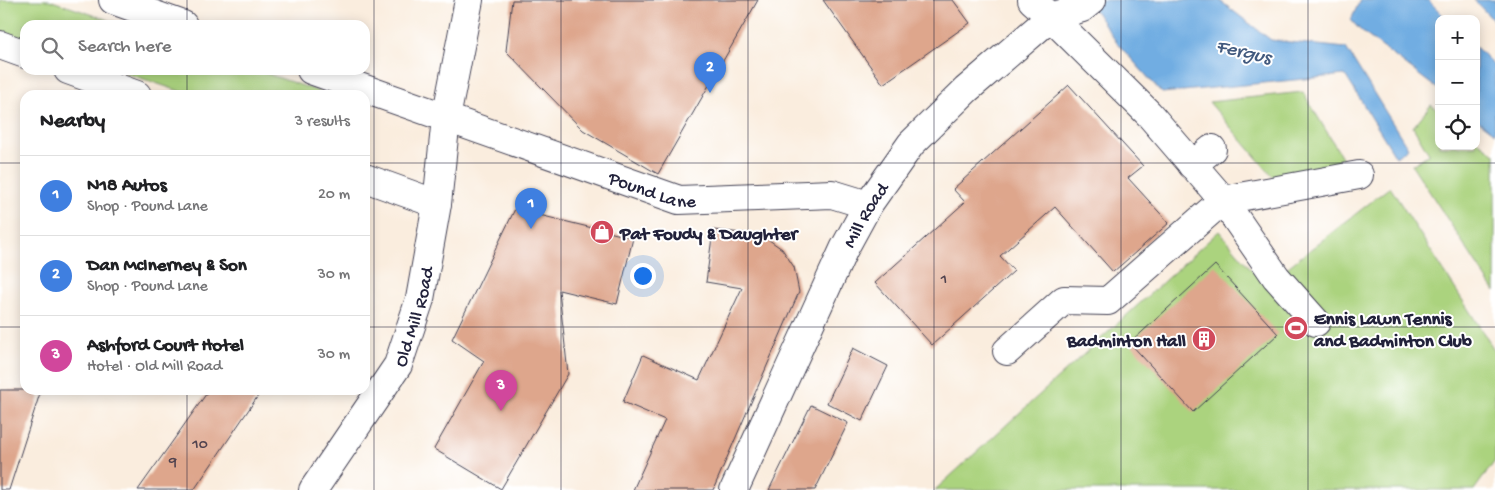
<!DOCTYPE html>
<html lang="en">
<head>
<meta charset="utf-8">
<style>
  :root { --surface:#fff; --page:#f6f6f6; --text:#202124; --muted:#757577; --line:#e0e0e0; --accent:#d93025 }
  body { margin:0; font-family:"Gochi Hand",sans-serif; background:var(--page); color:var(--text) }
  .controls { position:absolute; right:15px; top:15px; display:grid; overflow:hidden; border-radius:10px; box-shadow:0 2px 12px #0003 }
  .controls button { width:45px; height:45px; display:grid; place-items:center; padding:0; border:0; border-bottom:1px solid var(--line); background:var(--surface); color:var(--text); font:25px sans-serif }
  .you { position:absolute; left:642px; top:275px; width:18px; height:18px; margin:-12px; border:4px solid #fff; border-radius:50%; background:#1a73e8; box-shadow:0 0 0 8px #1a73e833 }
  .badge { display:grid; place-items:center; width:32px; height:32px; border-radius:50%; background:var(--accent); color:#fff; font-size:16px; font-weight:700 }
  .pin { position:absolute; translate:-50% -41px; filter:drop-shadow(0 1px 2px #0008) }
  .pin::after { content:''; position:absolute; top:26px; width:18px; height:15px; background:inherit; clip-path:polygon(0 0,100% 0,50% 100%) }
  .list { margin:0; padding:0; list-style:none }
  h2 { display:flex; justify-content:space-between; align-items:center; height:65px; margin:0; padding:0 20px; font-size:21px }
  h2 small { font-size:16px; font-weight:400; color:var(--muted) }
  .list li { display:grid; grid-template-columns:32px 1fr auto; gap:15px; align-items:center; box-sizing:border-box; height:80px; padding:0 20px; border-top:1px solid var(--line) }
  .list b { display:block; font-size:19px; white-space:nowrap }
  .list p { margin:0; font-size:16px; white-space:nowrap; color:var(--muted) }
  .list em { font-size:16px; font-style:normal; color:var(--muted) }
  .icon { flex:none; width:28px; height:28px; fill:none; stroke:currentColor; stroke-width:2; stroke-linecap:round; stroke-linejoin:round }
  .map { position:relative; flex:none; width:1495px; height:490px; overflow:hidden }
  .search { position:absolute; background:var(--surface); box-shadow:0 2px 12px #0003; left:20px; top:20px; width:350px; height:55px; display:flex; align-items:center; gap:12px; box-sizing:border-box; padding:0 18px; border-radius:15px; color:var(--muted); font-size:19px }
  .panel { position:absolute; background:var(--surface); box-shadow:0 2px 12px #0003; left:20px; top:90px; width:350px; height:305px; border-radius:15px }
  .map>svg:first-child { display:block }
</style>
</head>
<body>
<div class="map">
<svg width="1495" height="490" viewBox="0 0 1495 490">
  <rect width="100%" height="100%" fill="#fff"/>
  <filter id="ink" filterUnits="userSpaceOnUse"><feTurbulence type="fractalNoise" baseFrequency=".02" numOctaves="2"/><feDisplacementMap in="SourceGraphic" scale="10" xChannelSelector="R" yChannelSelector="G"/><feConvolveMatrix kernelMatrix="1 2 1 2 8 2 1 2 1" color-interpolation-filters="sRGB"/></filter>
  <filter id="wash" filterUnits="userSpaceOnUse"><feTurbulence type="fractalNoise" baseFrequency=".0096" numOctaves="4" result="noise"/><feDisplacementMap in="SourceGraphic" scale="20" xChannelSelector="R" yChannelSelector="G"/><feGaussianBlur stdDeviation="1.12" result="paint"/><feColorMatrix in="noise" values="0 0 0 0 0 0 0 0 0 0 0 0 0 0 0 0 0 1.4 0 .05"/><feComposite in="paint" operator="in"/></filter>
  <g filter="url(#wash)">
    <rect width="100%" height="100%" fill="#faedde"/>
    <g fill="#abd37e" stroke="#667a5c">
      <path d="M0,0h49l74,25h-98v14l-25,-8z"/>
      <path d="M117,70h139l74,25h-139z"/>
      <path d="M1303,92l43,72 -67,20 -70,-82z"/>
      <path d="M1431,105l8,6v35h37v-6l19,14v138l-83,-127 17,-11 -16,-27z"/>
      <path d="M1390,187l105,164v110l-21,29h-539l284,-259 46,54z"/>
    </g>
    <g fill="#71ade2" stroke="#4a688e">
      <path d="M1088,0h131l52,40 75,8 62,100 -12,9 -51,-82 -183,18 -45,-50z"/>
      <path d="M1360,0h68l19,19h-8v71l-78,-59 -10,-11z"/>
      <path d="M1474,0h21v22z"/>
      <path d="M1476,47l19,19v67l-19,-14z"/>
    </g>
    <g id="blocks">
      <g fill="#dea68c">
        <path d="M512,0h246l-100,174 -75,-44 -77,-79z"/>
        <path d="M823,0h130l17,23 -87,61z"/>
        <path d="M1069,85l74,81 -15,12 41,45 -56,49 -58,-65 -55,49 14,15 -82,74 -57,-62 90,-81 -12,-13z"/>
        <path d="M515,209l118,29 -16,66 -58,-14 9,84 -67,115 -67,-40 50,-88 -32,-22z"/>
        <path d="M713,230l49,5 20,14 12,18 5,25 -86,198h-80l32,-70 -42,-18 20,-47 56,25 43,-92 -36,-6z"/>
        <path d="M1215,265l63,69 -85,78 -63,-69z"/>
        <path d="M853,348l35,18 -26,55 -35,-18z"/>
        <path d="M0,390h41l-32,100h-9z"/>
        <path d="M209,390h53l-68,100h-56z"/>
        <path d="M811,405l37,18 -33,67h-46z"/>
      </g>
    </g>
  </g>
  <g filter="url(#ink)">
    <use href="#blocks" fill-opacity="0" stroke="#424053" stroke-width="1"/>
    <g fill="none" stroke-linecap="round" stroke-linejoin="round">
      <g stroke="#424053" stroke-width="30">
        <g id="minor">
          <path d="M113,0l70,25"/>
          <path d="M0,45l25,9"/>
          <path d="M68,70l69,25"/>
          <path id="s1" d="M311,70l368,130 153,-6 36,11"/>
          <path d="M1192,165l20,-16"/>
          <path d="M365,178l72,26"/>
          <path d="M1316,322l-40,-45 -53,-77 136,-25"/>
          <path d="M1007,351l57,-51 44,1 115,-101 -74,-86 -98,-97"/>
          <path id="s2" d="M313,490l85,-125 22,-66 17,-95 9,-86 23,-118"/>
        </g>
      </g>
      <g stroke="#424053" stroke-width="30">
        <g id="major">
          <path d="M1032,0l19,17"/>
          <path id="s3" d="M734,490l110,-241 24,-44 43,-61 55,-54 85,-73 31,-9 10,-8"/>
        </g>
      </g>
      <use href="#minor" stroke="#fff" stroke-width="28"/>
      <use href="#major" stroke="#fff" stroke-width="28"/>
    </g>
  </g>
  <path fill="none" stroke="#22223b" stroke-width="1" stroke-opacity="0.55" d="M187,0v25M374,0v490M561,0v490M748,0v490M934,0v490M1121,0v490M1308,0v490M187,70v25M0,163h25M365,163h1130M0,327h25M365,327h1130M187,390v100"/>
  <defs>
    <g id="shop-disc" transform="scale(1.25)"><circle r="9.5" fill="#d1495b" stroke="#fff"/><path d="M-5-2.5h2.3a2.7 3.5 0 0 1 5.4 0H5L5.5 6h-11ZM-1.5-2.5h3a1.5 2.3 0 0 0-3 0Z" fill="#fff"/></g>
    <g id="stadium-disc" transform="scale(1.25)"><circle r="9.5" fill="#d1495b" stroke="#fff"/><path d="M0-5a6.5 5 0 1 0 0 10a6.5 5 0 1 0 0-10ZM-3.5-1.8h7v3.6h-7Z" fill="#fff"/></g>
    <g id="building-disc" transform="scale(1.25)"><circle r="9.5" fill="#d1495b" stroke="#fff"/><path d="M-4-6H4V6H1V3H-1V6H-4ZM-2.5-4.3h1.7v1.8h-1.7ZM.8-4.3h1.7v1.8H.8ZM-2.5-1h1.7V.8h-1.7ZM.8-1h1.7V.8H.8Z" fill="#fff"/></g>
  </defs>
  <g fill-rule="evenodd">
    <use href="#shop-disc" x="602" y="232"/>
    <use href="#stadium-disc" x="1296" y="328"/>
    <use href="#building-disc" x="1204" y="339"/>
  </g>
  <g text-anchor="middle" stroke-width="4" stroke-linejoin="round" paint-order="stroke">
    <g font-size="16" fill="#51434f">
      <text x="944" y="283">1</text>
      <text x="200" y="448">10</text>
      <text x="173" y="466">9</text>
    </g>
    <g font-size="19" fill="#22223b" stroke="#fff">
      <text dy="7" stroke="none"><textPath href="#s1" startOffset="362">Pound Lane</textPath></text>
      <text dy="7" stroke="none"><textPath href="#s3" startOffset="305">Mill Road</textPath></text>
      <text dy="7" stroke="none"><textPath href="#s2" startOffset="202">Old Mill Road</textPath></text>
    </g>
    <g font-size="19" font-weight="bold" fill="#22223b" stroke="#fff" text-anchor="start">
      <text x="620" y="239">Pat Foudy &amp; Daughter</text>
      <text x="1314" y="324">Ennis Lawn Tennis<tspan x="1314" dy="22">and Badminton Club</tspan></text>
      <text x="1186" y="346" text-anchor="end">Badminton Hall</text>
    </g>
    <g font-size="20" font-style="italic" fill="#425a7e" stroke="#fff">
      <text transform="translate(1244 50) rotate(13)" y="7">Fergus</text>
    </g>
  </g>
</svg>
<div class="controls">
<button>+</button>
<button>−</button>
<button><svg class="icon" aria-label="locate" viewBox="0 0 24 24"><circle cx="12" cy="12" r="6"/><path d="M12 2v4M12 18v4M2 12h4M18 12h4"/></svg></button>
</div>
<div class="you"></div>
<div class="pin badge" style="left:531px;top:229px;background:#3f7fe0">1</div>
<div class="pin badge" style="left:710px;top:93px;background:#3f7fe0">2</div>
<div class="pin badge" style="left:501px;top:411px;background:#d1479c">3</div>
<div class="search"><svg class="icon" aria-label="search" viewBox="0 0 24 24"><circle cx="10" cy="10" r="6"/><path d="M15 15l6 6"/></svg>Search here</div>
<section class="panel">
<h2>Nearby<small>3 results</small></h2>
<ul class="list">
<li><span class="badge" style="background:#3f7fe0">1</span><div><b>N18 Autos</b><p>Shop · Pound Lane</p></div><em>20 m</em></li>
<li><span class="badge" style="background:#3f7fe0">2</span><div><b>Dan McInerney &amp; Son</b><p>Shop · Pound Lane</p></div><em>30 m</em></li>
<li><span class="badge" style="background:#d1479c">3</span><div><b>Ashford Court Hotel</b><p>Hotel · Old Mill Road</p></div><em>30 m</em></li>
</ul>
</section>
</div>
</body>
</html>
